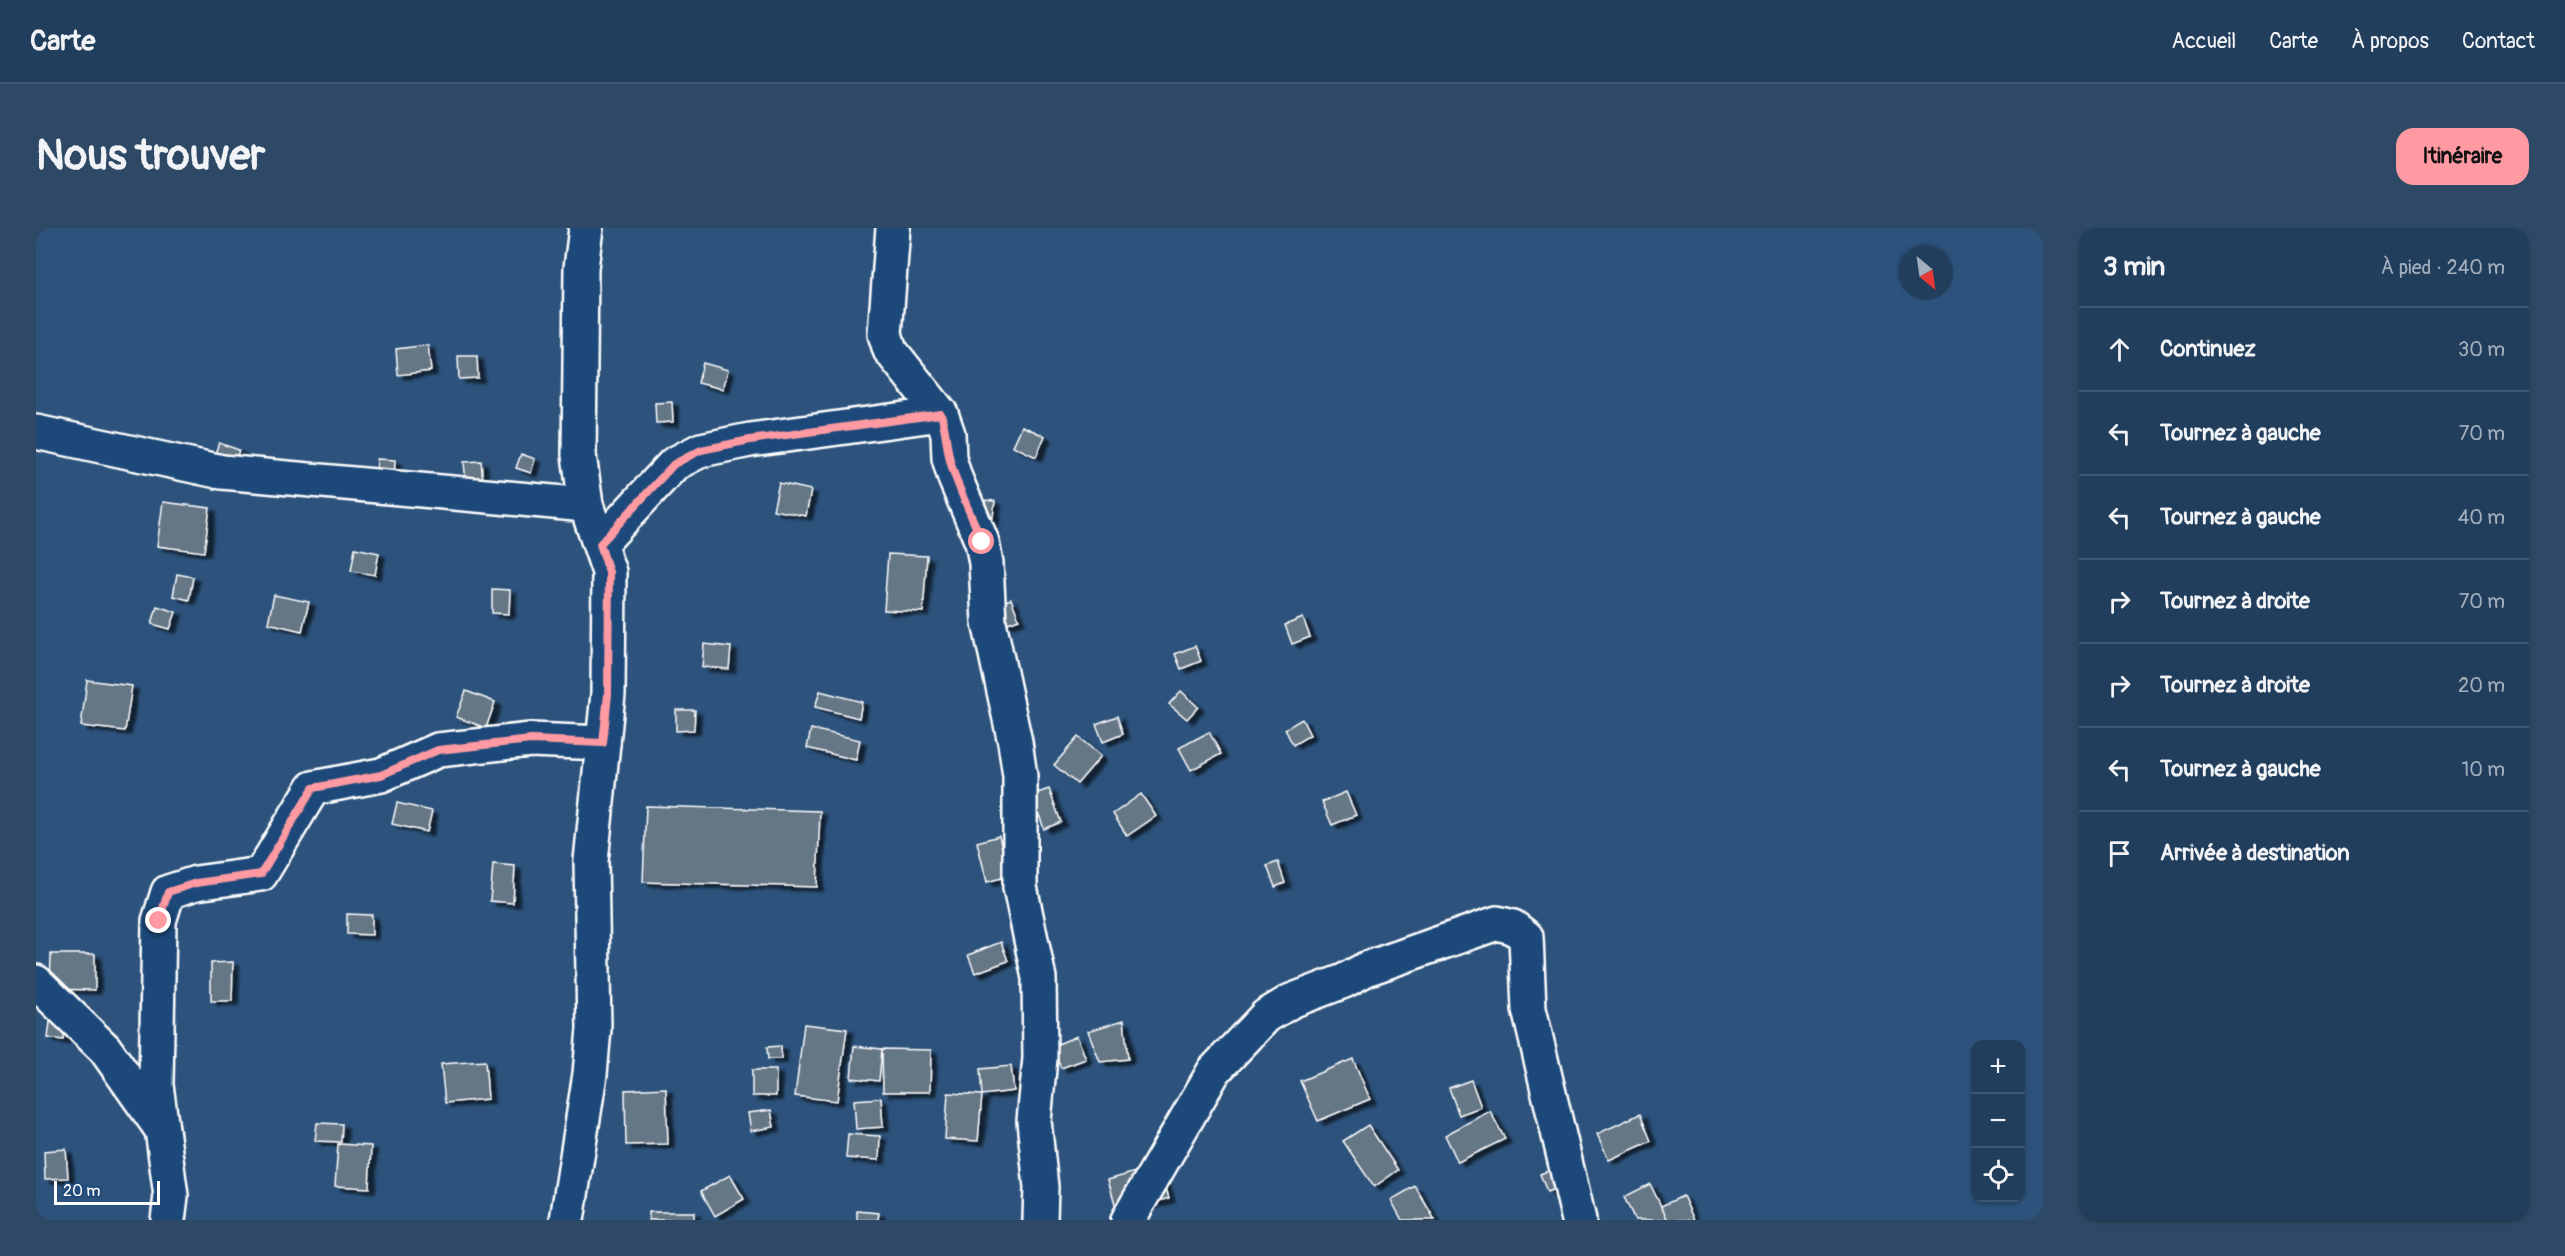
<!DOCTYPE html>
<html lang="fr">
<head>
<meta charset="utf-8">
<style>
  :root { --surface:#223e5d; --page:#2e4966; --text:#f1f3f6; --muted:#a2aebc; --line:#3f5772; --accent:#ff9aa2 }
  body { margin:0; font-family:Pangolin,sans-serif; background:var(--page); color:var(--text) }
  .controls { position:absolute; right:18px; bottom:18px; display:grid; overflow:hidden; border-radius:12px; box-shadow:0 2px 4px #0004 }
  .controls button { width:54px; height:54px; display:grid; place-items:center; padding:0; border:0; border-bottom:2px solid var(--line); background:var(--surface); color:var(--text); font:30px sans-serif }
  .compass { position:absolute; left:1863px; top:18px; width:54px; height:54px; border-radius:50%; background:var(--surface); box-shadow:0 2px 4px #0004; rotate:151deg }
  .scale { position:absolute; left:18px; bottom:15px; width:106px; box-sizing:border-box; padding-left:6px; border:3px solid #fff; border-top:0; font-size:16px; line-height:21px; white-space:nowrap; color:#fff; -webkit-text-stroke:4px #1f4a7a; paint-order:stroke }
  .stop { position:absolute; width:18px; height:18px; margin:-14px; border:4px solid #ff9aa2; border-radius:50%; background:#fff }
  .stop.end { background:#ff9aa2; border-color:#fff; box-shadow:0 2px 6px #0008 }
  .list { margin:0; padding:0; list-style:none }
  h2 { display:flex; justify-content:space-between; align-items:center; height:78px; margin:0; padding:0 24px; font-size:26px }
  h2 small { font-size:20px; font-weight:400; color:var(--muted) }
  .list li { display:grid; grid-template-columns:39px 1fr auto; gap:18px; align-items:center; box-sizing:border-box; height:84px; padding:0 24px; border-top:2px solid var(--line) }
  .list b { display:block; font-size:22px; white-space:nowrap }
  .list em { font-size:20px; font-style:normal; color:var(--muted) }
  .icon { flex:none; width:33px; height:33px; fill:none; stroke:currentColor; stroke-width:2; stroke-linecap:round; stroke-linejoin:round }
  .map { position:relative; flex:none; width:2007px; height:992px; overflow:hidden; border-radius:18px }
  header { display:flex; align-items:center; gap:36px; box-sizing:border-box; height:84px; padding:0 30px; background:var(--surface); border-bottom:2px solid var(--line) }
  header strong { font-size:28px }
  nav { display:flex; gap:33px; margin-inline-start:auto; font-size:21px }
  .intro { display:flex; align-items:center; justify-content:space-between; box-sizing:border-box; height:144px; padding:0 36px }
  h1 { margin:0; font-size:42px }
  .button { padding:15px 27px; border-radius:18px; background:var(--accent); color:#111; font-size:21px; font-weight:700 }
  main { display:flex; gap:36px; padding:0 36px }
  aside { flex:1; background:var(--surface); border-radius:18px; box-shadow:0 2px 4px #0004 }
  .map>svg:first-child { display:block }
</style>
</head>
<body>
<header>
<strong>Carte</strong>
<nav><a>Accueil</a><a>Carte</a><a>À propos</a><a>Contact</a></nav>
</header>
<div class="intro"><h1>Nous trouver</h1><a class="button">Itinéraire</a></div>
<main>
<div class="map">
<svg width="2007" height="992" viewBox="0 0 2007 992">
  <defs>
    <filter id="shadow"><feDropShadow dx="6" dy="4" stdDeviation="1.5" flood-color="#0009"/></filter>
  </defs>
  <rect width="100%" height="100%" fill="#2d537c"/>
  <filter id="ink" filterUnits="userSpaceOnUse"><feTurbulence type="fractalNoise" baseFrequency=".0167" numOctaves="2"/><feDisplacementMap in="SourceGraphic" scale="12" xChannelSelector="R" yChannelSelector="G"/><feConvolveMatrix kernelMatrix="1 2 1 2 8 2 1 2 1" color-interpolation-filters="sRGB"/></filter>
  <g filter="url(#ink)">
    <g fill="#657685" stroke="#fff" stroke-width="1.5" filter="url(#shadow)">
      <path d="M392,117l3,26 -33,4 -2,-26z"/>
      <path d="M422,128h19l1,22 -19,1z"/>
      <path d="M667,135l25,7 -5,19 -25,-6z"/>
      <path d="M636,174l1,20 -17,1 -1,-20z"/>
      <path d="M986,198l23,10 -9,21 -23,-11z"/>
      <path d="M183,215l20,7 -6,19 -21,-8z"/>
      <path d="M485,226l14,5 -4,14 -15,-5z"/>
      <path d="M341,231l18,1 -1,19 -18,-2z"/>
      <path d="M445,233l2,21 -17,1 -2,-21z"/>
      <path d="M743,255l32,7 -5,26 -33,-6z"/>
      <path d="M945,272l14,1 -3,23z"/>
      <path d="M127,274l47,6 -6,44 -47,-6z"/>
      <path d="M319,320l24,5 -4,22 -24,-4z"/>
      <path d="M852,326l39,2 -4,56 -39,-2z"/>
      <path d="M141,346l16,3 -4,23 -16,-4z"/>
      <path d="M456,361l18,1 -1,24 -17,-1z"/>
      <path d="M238,367l35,7 -7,29 -34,-8z"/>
      <path d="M975,371l8,20 -14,5 -8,-20z"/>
      <path d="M121,378l19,6 -6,17 -18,-5z"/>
      <path d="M1267,390l7,19 -18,7 -7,-19z"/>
      <path d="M668,416l27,3 -2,22 -27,-2z"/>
      <path d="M1159,418l6,15 -20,8 -6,-15z"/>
      <path d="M51,452l45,6 -7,45 -44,-5z"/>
      <path d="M430,463l29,11 -9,26 -30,-11z"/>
      <path d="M784,463l42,11 -3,16 -44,-11z"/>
      <path d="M1145,463l17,16 -11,12 -18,-15z"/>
      <path d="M640,482h19l-1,20 -18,1z"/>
      <path d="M1081,488l6,18 -20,8 -7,-18z"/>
      <path d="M1266,491l8,16 -17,10 -8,-16z"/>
      <path d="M775,501l49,11 -4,20 -49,-12z"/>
      <path d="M1173,504l12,22 -30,16 -12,-22z"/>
      <path d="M1042,509l23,19 -24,28 -23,-19z"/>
      <path d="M1013,561l12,33 -17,7 -12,-34z"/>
      <path d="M1310,564l10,23 -24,10 -10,-23z"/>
      <path d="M1105,566l15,22 -29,20 -14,-22z"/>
      <path d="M361,575l35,8 -5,21 -35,-8z"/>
      <path d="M610,578l174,5 -3,76 -174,-5z"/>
      <path d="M963,608l10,40 -22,6 -10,-40z"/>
      <path d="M1242,634l7,21 -10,4 -8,-21z"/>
      <path d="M457,636l22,2 -2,37 -23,-2z"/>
      <path d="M311,686l25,1v20l-25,-1z"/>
      <path d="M965,714l7,19 -33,12 -7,-18z"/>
      <path d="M15,726h44v36l-45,-1z"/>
      <path d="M197,734l-1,39h-21v-38z"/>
      <path d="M1088,792l4,39 -28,3 -12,-31z"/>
      <path d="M14,794l15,2 -2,16 -15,-2z"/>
      <path d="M768,796l43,5 -10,72 -42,-5z"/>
      <path d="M1041,808l9,23 -25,9 -8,-22z"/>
      <path d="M745,818v13h-13l-1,-12z"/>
      <path d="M818,818l28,3 -3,32 -28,-3z"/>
      <path d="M846,821l49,1 -1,42h-47z"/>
      <path d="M1317,831l17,40 -52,22 -18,-40z"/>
      <path d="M449,833l3,38 -43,4 -4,-39z"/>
      <path d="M975,838l3,25 -32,4 -2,-26z"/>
      <rect x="716" y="842" width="24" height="26"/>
      <path d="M1435,852l10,27 -22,8 -10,-27z"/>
      <path d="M630,860l2,56 -42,1 -1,-55z"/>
      <path d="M912,865l34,2 -4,46 -33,-2z"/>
      <path d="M845,870l2,29 -27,2 -2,-29z"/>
      <path d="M735,882l3,17 -23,4 -3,-18z"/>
      <path d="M1454,883l15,28 -47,23 -13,-27z"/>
      <path d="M1604,886l11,27 -42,19 -12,-26z"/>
      <path d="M281,895l25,1 -1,18 -26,-1z"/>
      <path d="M1332,897l30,45 -24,17 -31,-46z"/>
      <path d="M812,906l32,2 -1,24 -33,-2z"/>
      <path d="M302,916l33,2 -2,42 -34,-2z"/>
      <path d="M30,921l2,29 -23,1 -1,-28z"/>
      <path d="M1123,937l10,33 -51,16 -10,-34z"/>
      <path d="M1519,940l7,18 -15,6 -7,-18z"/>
      <path d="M694,947l14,24 -29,17 -14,-25z"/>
      <path d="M1614,956l18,36h-33l-11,-23z"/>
      <path d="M1379,958l20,34h-33l-11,-20z"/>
      <path d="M1647,968l11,24h-26l-7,-14z"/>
      <path d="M821,983l22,2 -1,7h-21z"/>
      <rect x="613" y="984" width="45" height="8"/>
    </g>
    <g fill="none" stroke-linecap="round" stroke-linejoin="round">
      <g stroke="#fff" stroke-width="38">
        <g id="minor">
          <path d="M857,0l-8,106 5,16 51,64 7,20 1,24 6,20 27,64 4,21 3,59 26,120 5,34v111l19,91 1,80 -6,63 7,66 -1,33"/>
          <path d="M0,204l186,40 364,33"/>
          <path d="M564,316l74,-80 27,-14 49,-10 191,-26"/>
          <path d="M0,754l69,67 55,78"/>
          <path d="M132,992l3,-24 -15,-111 3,-164 9,-29 28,-9 65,-9 52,-86 68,-13 57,-25 93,-10 72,3"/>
          <path d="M531,992l23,-146 4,-45 -3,-168 17,-167 1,-122 -23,-67 -7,-50 2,-187 5,-40"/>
          <path d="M1092,992l86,-149 52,-55 25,-15 53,-20 22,-12 131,-46 16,4 13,10 3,72 50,211"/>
        </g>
      </g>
      <use href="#minor" stroke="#1f4a7a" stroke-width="33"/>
    </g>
  </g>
  <g fill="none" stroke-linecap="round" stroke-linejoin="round" filter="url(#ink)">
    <path stroke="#ff9aa2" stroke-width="8" d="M123,693l9,-29 28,-9 65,-9 52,-86 68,-13 57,-25 93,-10 72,3 5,-49 1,-122 -9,-28 74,-80 27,-14 49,-10 191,-26c5,16 5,30 9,46 7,28 22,55 32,82"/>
  </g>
</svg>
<div class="controls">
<button>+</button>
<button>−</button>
<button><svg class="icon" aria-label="locate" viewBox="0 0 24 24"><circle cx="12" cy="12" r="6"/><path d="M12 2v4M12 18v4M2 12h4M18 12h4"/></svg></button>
</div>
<svg class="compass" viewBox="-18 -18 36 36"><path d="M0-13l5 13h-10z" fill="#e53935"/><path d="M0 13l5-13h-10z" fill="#a2aebc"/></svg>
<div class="scale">20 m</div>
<div class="stop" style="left:946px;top:314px"></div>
<div class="stop end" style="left:123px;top:693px"></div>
</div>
<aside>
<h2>3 min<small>À pied · 240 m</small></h2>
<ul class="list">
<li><svg class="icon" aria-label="ahead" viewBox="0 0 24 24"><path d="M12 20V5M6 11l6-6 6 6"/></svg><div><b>Continuez</b></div><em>30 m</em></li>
<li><svg class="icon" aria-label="left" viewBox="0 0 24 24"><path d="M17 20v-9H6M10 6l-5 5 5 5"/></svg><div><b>Tournez à gauche</b></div><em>70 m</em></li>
<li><svg class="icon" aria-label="left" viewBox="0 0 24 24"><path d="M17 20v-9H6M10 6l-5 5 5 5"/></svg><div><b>Tournez à gauche</b></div><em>40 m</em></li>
<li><svg class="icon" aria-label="right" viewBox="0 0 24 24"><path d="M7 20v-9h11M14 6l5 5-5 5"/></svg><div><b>Tournez à droite</b></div><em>70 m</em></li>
<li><svg class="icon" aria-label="right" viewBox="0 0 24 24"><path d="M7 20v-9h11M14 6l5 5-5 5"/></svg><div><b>Tournez à droite</b></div><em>20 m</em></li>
<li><svg class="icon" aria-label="left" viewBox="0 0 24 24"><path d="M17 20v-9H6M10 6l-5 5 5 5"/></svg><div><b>Tournez à gauche</b></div><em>10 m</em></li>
<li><svg class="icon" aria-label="arrive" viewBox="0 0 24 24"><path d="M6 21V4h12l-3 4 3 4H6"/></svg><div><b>Arrivée à destination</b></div></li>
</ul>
</aside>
</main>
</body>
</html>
